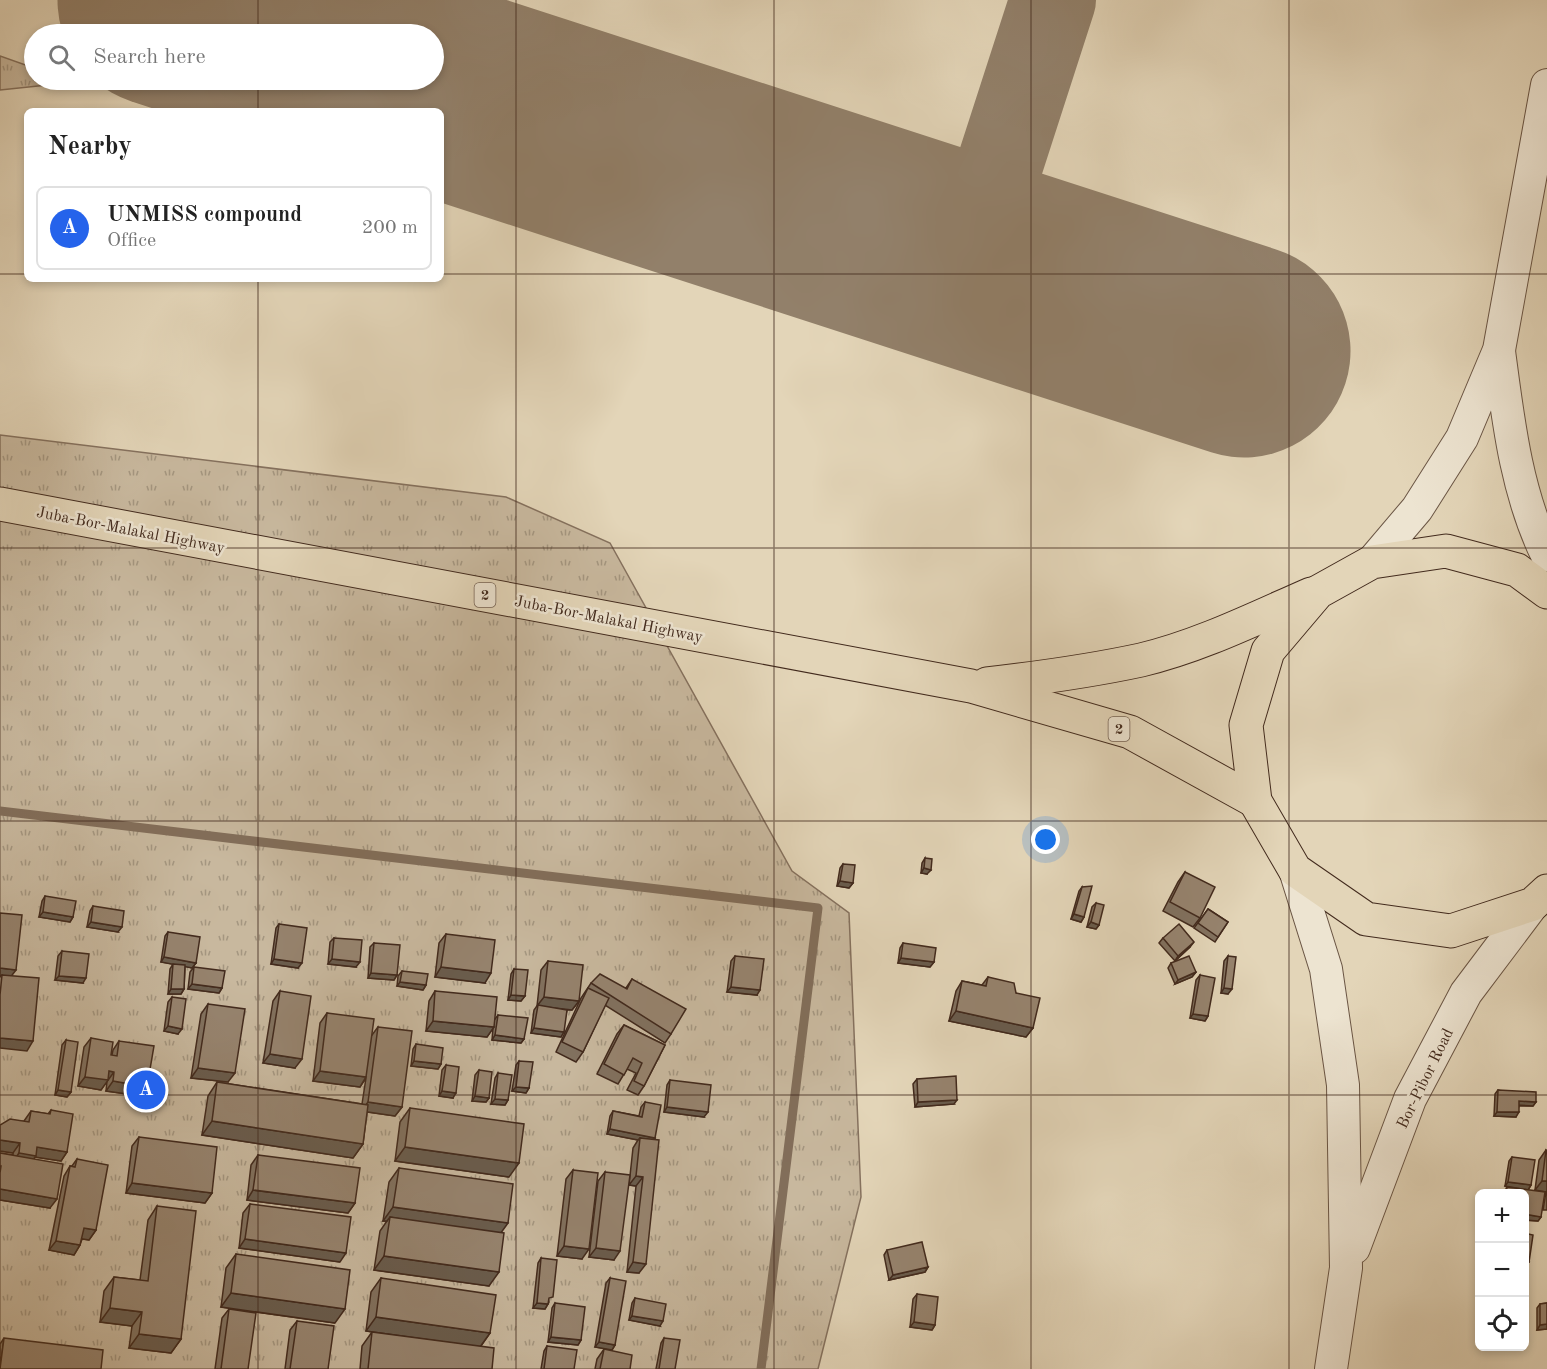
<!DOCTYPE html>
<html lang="en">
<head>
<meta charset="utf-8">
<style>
  :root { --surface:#fff; --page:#f6f6f6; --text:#222; --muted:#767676; --line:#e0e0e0; --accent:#2563eb }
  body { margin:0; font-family:"Old Standard TT",serif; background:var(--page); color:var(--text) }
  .controls { position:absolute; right:18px; bottom:18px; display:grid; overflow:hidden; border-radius:9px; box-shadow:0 3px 9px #0003 }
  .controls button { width:54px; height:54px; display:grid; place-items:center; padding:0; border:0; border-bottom:2px solid var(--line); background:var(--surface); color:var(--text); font:30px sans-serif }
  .you { position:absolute; left:1046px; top:840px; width:21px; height:21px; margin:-15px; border:4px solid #fff; border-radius:50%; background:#1a73e8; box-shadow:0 0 0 9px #1a73e833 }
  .badge { display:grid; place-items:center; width:39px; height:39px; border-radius:50%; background:var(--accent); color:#fff; font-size:20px; font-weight:700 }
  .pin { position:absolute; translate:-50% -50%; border:3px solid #fff; box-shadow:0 2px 6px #0006 }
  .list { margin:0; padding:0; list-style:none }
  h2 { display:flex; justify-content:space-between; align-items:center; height:78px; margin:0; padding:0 24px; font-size:26px }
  h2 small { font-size:20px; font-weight:400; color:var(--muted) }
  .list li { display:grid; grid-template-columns:39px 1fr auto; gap:18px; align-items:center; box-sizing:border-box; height:84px; margin:0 12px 12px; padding:0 12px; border:2px solid var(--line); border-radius:9px }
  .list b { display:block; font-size:22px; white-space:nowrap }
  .list p { margin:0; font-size:20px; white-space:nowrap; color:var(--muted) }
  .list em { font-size:20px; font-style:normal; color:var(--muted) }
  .icon { flex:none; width:33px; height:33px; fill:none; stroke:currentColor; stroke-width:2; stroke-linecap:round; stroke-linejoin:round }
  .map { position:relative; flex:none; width:1547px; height:1369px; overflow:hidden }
  .search { position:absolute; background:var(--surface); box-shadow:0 3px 9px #0003; left:24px; top:24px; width:420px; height:66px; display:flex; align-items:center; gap:15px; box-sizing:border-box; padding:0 21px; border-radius:33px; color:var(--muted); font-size:22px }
  .panel { position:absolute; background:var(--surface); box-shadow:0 3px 9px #0003; left:24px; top:108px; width:420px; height:174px; border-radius:9px }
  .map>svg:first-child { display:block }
</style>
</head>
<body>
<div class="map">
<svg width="1547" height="1369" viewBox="0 0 1547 1369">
  <defs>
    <pattern id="grass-tufts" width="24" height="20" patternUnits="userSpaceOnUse" patternTransform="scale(1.5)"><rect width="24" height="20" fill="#c8b89e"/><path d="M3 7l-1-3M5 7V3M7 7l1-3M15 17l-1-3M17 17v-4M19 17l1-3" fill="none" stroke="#a49680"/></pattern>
  </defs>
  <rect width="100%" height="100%" fill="#e3d5b8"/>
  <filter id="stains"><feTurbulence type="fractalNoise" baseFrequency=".00333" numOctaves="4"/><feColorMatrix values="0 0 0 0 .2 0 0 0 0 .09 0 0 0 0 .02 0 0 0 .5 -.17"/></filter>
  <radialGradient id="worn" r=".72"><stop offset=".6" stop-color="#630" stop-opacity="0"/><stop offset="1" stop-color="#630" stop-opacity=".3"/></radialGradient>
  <g fill="url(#grass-tufts)" stroke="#85715e" stroke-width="1.5">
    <path d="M0,56l34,12v12h34l8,2 -76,8z"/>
    <path d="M0,435l506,62 104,46 182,328 57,42 12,284 -43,172h-818z"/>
  </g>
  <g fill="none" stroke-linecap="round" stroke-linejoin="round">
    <path stroke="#826e5a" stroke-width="9" d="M0,811l818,97 -57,461"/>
    <g stroke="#92806a" stroke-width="86">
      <path d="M250,29l12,-29"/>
      <path d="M969,260l84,-260"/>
    </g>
    <g stroke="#92806a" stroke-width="213">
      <path d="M164,0l104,34"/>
      <path d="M408,80l836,271"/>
    </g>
    <g stroke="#6a5544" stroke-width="34">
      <g id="tertiary">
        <path d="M1499,351c9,68 17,141 48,204"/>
        <path d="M1372,562l45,-53 45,-71 37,-88 48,-265"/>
        <path d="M1295,870l31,99 17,116 3,183 -15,101"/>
        <path d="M1354,1248l56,-149 56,-106 67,-89"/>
      </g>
    </g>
    <g stroke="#422a1d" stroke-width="35">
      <g id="primary">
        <path d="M0,504l971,182 159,46 125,69"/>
        <path d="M1547,592l-30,-22 -71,-19 -74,11 -54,30 -50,59 -22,74 9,76 40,69 71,49 85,12 82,-27 14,-13"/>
        <path d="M987,684c52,-6 103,-13 154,-24 59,-14 115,-42 170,-66"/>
      </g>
    </g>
    <use href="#tertiary" stroke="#ede4d1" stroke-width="32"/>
    <use href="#primary" stroke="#e3d5b8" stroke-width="33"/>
  </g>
  <g fill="#81715f" stroke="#422a1d" stroke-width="1.5">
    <path d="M925,858l2,16 -6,-1 1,-10z"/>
    <path d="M843,864l10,19 -4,5 -12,-2 3,-18z"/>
    <path d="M1185,872l15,46 -7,9 -30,-16 15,-29z"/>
    <path d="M1082,887l2,30 -3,5 -10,-3 8,-28z"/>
    <path d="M45,896l28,21 -3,5 -31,-5 3,-16z"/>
    <path d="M1096,903l3,22 -3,4 -9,-2 5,-20z"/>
    <path d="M93,906l25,26 -31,-5 3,-16z"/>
    <path d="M1208,909l20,13 -13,20 -21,-14z"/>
    <path d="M279,924l19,44 -27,-4 5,-36z"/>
    <path d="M168,932l28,31 -4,5 -7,-2 -1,23 -3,5h-13l2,-25 3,-5 -12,-2 4,-26z"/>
    <path d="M446,934l39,49 -50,-6 4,-34z"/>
    <path d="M334,938l22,29 -28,-3 2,-22z"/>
    <path d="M1163,938l27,9 -15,14 -16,-18z"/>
    <path d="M374,943l23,32 -3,5 -26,-2 2,-31z"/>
    <path d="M903,943l31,19 -4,5 -32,-4 2,-15z"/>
    <path d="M62,951l21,32 -28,-3 3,-24z"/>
    <path d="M735,956l22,39 -30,-3 4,-31z"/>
    <path d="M1228,956v38l-7,-1 3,-32z"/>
    <path d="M548,961l31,40 -7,9h-5l-6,27 -30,-4 3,-23 3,-4 4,-36z"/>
    <path d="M1171,963l25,9 -4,5 -17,7 -7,-16z"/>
    <path d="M194,967l28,21 -3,5 -31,-4 2,-17z"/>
    <path d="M514,969l11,27 -4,5 -13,-1 3,-26z"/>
    <path d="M402,971l24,14 -3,5 -26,-4 1,-10z"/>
    <path d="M1200,975l8,41 -3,5 -15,-3 6,-38z"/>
    <path d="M988,977l28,16 17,35 -7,9 -77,-16 7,-30 6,-10 20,4z"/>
    <path d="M632,979l39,55 -6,9 -60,-38 -22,47 -7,10 -20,-10 25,-54 10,-15 35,5z"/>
    <path d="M280,991l15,77 -32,-5 10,-62z"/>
    <path d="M435,991l60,28 3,-4 26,24 -3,4 -29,-3 1,-12 -6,9 -61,-6 3,-30z"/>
    <path d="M172,997l6,37 -14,-3 4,-29z"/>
    <path d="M208,1004l20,78 -37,-4 10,-64z"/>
    <path d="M327,1013l45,22 6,-8 24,80 -7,9 -28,-4 -4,32 -10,14 -151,-23 6,-39 9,-14 145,22 4,-26 -6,9 -47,-6 7,-58z"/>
    <path d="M624,1025l41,20 -21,41 -6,9 -11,-5 9,-17 -9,-4 -9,15 -21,-10 20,-40z"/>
    <path d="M91,1038l21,17 1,-5 6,-9 28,46 -6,9 -35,-5 1,-10 -6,9 -23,-4 6,-39z"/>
    <path d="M66,1040l5,52 -4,5 -12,-2 7,-50z"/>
    <path d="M416,1044l25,20 -3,5 -27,-3 2,-17z"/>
    <path d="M519,1061l10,27 -3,5 -14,-2 4,-26z"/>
    <path d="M446,1065l7,33 -14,-2 3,-26z"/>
    <path d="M479,1070l10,28 -3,4 -14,-1 3,-26z"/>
    <path d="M498,1073l10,27 -3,5 -14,-1 4,-26z"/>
    <path d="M917,1079l37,25 -39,3 -2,-23z"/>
    <path d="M670,1080l34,37 -40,-5 3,-27z"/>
    <path d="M1498,1090l38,12 -3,4h-14l-3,11 -22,-1 1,-22z"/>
    <path d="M645,1102l10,36 -1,2 -15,133 -12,-1 9,-86 -7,-1 4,-37 5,-8 -31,-6 3,-18 3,-5 26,5 2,-9z"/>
    <path d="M410,1108l99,69 -114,-16 5,-39z"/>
    <path d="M51,1110l16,42 -6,9 -26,-4 -1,2 16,49 -50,-8v-47l13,2v-2l-13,-2v-26l24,-4 7,-10 17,3z"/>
    <path d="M139,1137l73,56 -7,10 -79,-10 6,-47z"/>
    <path d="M1546,1150l1,1v59h-4l3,-18 -11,-2 4,-30z"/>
    <path d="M258,1155l97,48 -7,10 -101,-13 4,-35z"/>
    <path d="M1512,1157l19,28 -3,5 13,27 -3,4 -14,-1v-26h-21l4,-7 -2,-1 4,-25z"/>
    <path d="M77,1159l19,71 -7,10 -7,-1 -2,6 -6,10 -25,-5 15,-74 6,-10h2z"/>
    <path d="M399,1168l102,64 -12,54 -115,-16 6,-39 7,-10h-4l6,-39z"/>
    <path d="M573,1170l9,89 -25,-3 9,-77z"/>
    <path d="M605,1172l9,88 -25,-3 9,-76z"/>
    <path d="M250,1204l90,58 -101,-14 4,-35z"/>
    <path d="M157,1206l24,133 -10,14 -42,-5 3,-22 -32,-4 4,-31 10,-14 26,3 8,-60z"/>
    <path d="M887,1250l41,17 -3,5 -36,8 -5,-25z"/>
    <path d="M236,1254l99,69 -114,-16 5,-39z"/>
    <path d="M541,1258l8,44 -4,7 -12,-1 5,-45z"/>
    <path d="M381,1278l109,55 -9,13 11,23h-132l2,-23 10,-14 -6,-1 5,-39z"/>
    <path d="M610,1278l5,67 -3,5 -17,-3 11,-64z"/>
    <path d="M917,1294l18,31 -3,5 -22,-3 3,-28z"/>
    <path d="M635,1298l25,28 -31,-6 3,-17z"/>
    <path d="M555,1303l26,37 -3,5 -30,-3 4,-34z"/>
    <path d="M1547,1303v26l-10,1v-22l3,-4z"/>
    <path d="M229,1309l19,60h-33l7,-51z"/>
    <path d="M297,1321l31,48h-43l5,-39z"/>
    <path d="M4,1338l-4,31v-25z"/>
    <path d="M664,1338l11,31h-19l5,-26z"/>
    <path d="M547,1346l27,23h-33l3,-18z"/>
    <path d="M604,1349l26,20h-35l2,-10z"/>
  </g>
  <g fill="#695c4d" stroke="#422a1d" stroke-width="1.5">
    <path d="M924,868l7,2 -4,4 -6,-1z"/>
    <path d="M840,881l13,2 -4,5 -12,-2z"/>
    <path d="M43,912l30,5 -3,5 -31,-5z"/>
    <path d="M1074,914l10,3 -3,5 -10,-3z"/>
    <path d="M91,922l31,5 -4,5 -31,-5z"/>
    <path d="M1091,922l8,3 -3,4 -9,-2z"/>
    <path d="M1194,942l-4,5 -15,14 3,-5z"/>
    <path d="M164,957l32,6 -4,5 -31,-6z"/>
    <path d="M901,958l33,4 -4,5 -32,-4z"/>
    <path d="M274,959l28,4 -4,5 -27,-4z"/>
    <path d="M332,959l28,3 -4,5 -28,-3z"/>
    <path d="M441,967l50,6 -6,10 -50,-6z"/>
    <path d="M0,968l16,2 -7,9 -7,-4 -2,2z"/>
    <path d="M1196,972l-4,5 -17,7 3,-4z"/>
    <path d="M371,973l26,2 -3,5 -26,-2z"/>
    <path d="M59,976l27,2 -3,5 -28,-3z"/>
    <path d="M400,982l26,3 -3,5 -26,-4z"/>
    <path d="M192,984l30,4 -3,5 -31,-4z"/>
    <path d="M731,987l29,3 -3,5 -30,-3z"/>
    <path d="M1224,988l8,1 -4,5 -7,-1z"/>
    <path d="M171,989h13l-3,5h-13z"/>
    <path d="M511,995l14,1 -4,5 -13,-1z"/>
    <path d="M544,997l35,4 -7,9 -35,-4z"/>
    <path d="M956,1011l77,17 -7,9 -77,-16z"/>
    <path d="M1193,1014l15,2 -3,5 -15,-3z"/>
    <path d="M433,1021l61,6 -7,10 -61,-6z"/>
    <path d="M168,1026l14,3 -4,5 -14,-3z"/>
    <path d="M534,1028l30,4 -3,5 -30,-4z"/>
    <path d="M495,1035l29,4 -3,4 -29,-3z"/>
    <path d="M0,1038l33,3 -6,10 -27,-3z"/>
    <path d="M270,1054l32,5 -7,9 -32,-5z"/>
    <path d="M414,1061l27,3 -3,5 -27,-3z"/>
    <path d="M198,1068l37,5 -7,9 -37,-4z"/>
    <path d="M109,1071l5,1 -13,18 -23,-4 7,-9z"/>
    <path d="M320,1071l46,6 -6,10 -47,-6z"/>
    <path d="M113,1081l34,6 -6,9 -35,-5z"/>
    <path d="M516,1087l13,1 -3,5 -14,-2z"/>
    <path d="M58,1090l13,2 -4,5 -12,-2z"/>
    <path d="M442,1091l14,2 -3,5 -14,-2z"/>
    <path d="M475,1096l14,2 -3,4 -14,-1z"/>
    <path d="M495,1099l13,1 -3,5 -14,-1z"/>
    <path d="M957,1100l-3,4 -39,3 3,-5z"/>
    <path d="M1519,1101l17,1 -3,4 -17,-1z"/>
    <path d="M368,1102l34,5 -7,9 -34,-5z"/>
    <path d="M667,1107l41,5 -4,5 -40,-5z"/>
    <path d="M1497,1112h22l-3,5 -22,-1z"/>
    <path d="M212,1121l151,23 -10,14 -151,-23z"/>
    <path d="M610,1129l45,9 -4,5 -11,-5 -2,2 -31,-6z"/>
    <path d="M0,1140l20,3 -7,10 -13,-2z"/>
    <path d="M37,1147l30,5 -6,9 -26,-4 -6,8 -17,-2 7,-10z"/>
    <path d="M405,1147l114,16 -10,14 -114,-16z"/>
    <path d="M636,1176l7,1 -7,9 -7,-1z"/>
    <path d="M1542,1181h5v10l-1,1 -11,-2z"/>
    <path d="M1508,1182l23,3 -3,5 -23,-4z"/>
    <path d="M132,1183l80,10 -7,10 -79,-10z"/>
    <path d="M0,1189l57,10 -7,9 -50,-8z"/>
    <path d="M253,1190l102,13 -7,10 -101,-13z"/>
    <path d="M393,1207l115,16 -10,14 -108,-20 -3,4h-4z"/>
    <path d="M1524,1214l17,3 -3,4 -14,-1z"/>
    <path d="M84,1228l12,2 -7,10 -12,-2z"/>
    <path d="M245,1239l101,14 -6,9 -101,-14z"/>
    <path d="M56,1241l24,4 -6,10 -25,-5z"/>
    <path d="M564,1246l25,3 -7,10 -25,-3z"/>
    <path d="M596,1248l24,3 -6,9 -25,-3z"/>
    <path d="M384,1256l115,16 -10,14 -115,-16z"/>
    <path d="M1524,1261l5,1 -4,5h-1z"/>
    <path d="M633,1262l13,2 -7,9 -12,-1z"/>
    <path d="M928,1267l-3,5 -36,8 4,-5z"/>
    <path d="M231,1293l114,16 -10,14 -114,-16z"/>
    <path d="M537,1303l11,1 -3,5 -12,-1z"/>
    <path d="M110,1308l32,4 -10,14 -32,-4z"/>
    <path d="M632,1316l31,5 -3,5 -31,-6z"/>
    <path d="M376,1317l114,16 -10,14 -114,-16z"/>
    <path d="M914,1322l21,3 -3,5 -22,-3z"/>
    <path d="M1547,1324v5l-10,1 3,-5z"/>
    <path d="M139,1334l42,5 -10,14 -42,-5z"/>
    <path d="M551,1337l30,3 -3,5 -30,-3z"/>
    <path d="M599,1342l16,3 -3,5 -17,-3z"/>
  </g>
  <g fill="#96836e" stroke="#422a1d" stroke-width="1.5">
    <path d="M925,858l7,1 -1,11 -7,-2z"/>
    <path d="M843,864l12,1 -2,18 -13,-2z"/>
    <path d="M1185,872l30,15 -15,31 -30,-16z"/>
    <path d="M1092,886l-8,31 -10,-3 8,-27z"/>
    <path d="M45,896l31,5 -3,16 -30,-5z"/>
    <path d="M1096,903l8,2 -5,20 -8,-3z"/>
    <path d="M93,906l31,5 -2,16 -31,-5z"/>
    <path d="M1208,909l20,13 -10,15 -20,-14z"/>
    <path d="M0,913l22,2 -6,55 -16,-2z"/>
    <path d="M279,924l28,4 -5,35 -28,-4z"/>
    <path d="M1179,924l15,18 -16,14 -15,-18z"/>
    <path d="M168,932l32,5 -4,26 -32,-6z"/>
    <path d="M446,934l49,6 -4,33 -50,-6z"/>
    <path d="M334,938l28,2 -2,22 -28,-3z"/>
    <path d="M374,943l26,2 -3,30 -26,-2z"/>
    <path d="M903,943l33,5 -2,14 -33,-4z"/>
    <path d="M62,951l27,3 -3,24 -27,-2z"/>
    <path d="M735,956l29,3 -4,31 -29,-3z"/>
    <path d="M1189,956l7,16 -18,8 -7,-17z"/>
    <path d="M1228,956l8,1 -4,32 -8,-1z"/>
    <path d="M548,961l35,4 -4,36 -35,-4z"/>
    <path d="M173,964l12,1 -1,24h-13z"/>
    <path d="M194,967l31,4 -3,17 -30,-4z"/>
    <path d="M514,969l14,1 -3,26 -14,-1z"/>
    <path d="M402,971l26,3 -2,11 -26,-3z"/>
    <path d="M600,974l27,15 5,-10 54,30 -15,25 -80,-51z"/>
    <path d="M2,975l37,3 -6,63 -33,-3v-43z"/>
    <path d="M1200,975l15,3 -7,38 -15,-2z"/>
    <path d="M988,977l26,6 2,10 24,5 -7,30 -77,-17 6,-30 24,5z"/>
    <path d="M588,988l21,10 -26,54 -21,-10z"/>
    <path d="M280,991l31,5 -9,63 -32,-5z"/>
    <path d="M435,991l62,6 -3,30 -61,-6z"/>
    <path d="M172,997l14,2 -4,30 -14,-3z"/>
    <path d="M208,1004l37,5 -10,64 -37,-5z"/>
    <path d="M538,1005l29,5 -3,22 -30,-4z"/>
    <path d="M327,1013l47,6 -8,58 -46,-6z"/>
    <path d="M498,1015l30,3 -4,21 -29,-4z"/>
    <path d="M624,1025l41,20 -21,41 -10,-5 8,-18 -9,-5 -9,17 -20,-11z"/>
    <path d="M378,1027l34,4 -10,76 -34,-5z"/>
    <path d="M91,1038l22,4 -2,13 6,1 2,-15 35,5 -7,41 -34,-6 1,-9 -5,-1 -1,9 -23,-3z"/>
    <path d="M66,1040l12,2 -7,50 -13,-2z"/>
    <path d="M416,1044l27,4 -2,16 -27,-3z"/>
    <path d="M519,1061l14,1 -4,26 -13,-1z"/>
    <path d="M446,1065l13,2 -3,26 -14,-2z"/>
    <path d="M479,1070l13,2 -3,26 -14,-2z"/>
    <path d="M498,1073l14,2 -4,25 -13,-1z"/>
    <path d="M956,1076l1,24 -39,2 -1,-23z"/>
    <path d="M670,1080l41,5 -3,27 -41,-5z"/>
    <path d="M217,1082l151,23 -5,39 -151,-23z"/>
    <path d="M1498,1090l38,2v10l-17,-1v11h-22z"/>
    <path d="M645,1102l16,3 -6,33 -45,-9 3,-18 29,6z"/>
    <path d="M410,1108l114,16 -5,39 -114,-16z"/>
    <path d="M51,1110l22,4 -6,38 -30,-5 -1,9 -17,-3 1,-10 -20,-3v-15l10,-6 19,3 2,-11 19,3z"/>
    <path d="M139,1137l78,10 -5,46 -80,-10z"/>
    <path d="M640,1138l19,2 -13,124 -13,-2 10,-85 -7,-1z"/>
    <path d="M1546,1150l1,1v30h-5z"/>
    <path d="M0,1153l63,11 -6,35 -57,-10v-16l1,-7h-1z"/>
    <path d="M258,1155l102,13 -5,35 -102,-13z"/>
    <path d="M1512,1157l23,3 -4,25 -23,-3z"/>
    <path d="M77,1159l31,6 -12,65 -12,-2 -4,17 -24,-4 14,-75 5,1z"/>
    <path d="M399,1168l114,16 -5,39 -115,-16z"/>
    <path d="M573,1170l25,3 -9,76 -25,-3z"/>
    <path d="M605,1172l25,3 -10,76 -24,-3z"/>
    <path d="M1507,1187l38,5 -4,25 -17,-3v-20h-18z"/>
    <path d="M250,1204l101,13 -5,36 -101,-14z"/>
    <path d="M157,1206l39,5 -15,128 -42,-5 3,-22 -32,-4 4,-31 34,4z"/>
    <path d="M390,1217l114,16 -5,39 -115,-16z"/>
    <path d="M1524,1233l9,2 -4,27 -5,-1z"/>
    <path d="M922,1242l6,25 -35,8 -6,-25z"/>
    <path d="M236,1254l114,16 -5,39 -114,-16z"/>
    <path d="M541,1258l16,2 -4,37 -4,1 -1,6 -11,-1z"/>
    <path d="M381,1278l115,17 -6,38 -114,-16z"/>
    <path d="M610,1278l16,3 -11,64 -16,-3z"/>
    <path d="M917,1294l21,3 -3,28 -21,-3z"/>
    <path d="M635,1298l31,6 -3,17 -31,-5z"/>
    <path d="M555,1303l30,4 -4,33 -30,-3z"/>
    <path d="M1547,1303v21l-7,1v-21z"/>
    <path d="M229,1309l27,4 -8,56h-27z"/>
    <path d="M297,1321l37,5 -6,43h-38z"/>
    <path d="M372,1332l122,16 -2,21h-124z"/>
    <path d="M4,1338l99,12 -2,19h-101z"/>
    <path d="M664,1338l16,2 -5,29h-16z"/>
    <path d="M547,1346l30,4 -3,19h-30z"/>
    <path d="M604,1349l28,6 -2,14h-30z"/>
  </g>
  <path fill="none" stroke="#422a1d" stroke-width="1.5" stroke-opacity="0.55" d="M258,0v34M516,0v1369M774,0v1369M1031,0v1369M1289,0v1369M258,80v31M0,274h27M441,274h1106M258,279v1090M0,548h1547M0,821h1547M0,1095h1547"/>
  <g text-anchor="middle" stroke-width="5" stroke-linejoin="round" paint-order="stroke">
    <g fill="#ede4d1" stroke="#756253" stroke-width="1.5">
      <rect x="474.5" y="583" width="21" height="24" rx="4.5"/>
      <rect x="1108.5" y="717" width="21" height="24" rx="4.5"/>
    </g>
    <g font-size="15" font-weight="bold" fill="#422a1d">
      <text x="485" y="600">2</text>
      <text x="1119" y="734">2</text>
    </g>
    <g font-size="16" fill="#422a1d" stroke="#ede4d1">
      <text transform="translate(131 529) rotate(11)" y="6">Juba-Bor-Malakal Highway</text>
      <text transform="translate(609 618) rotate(11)" y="6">Juba-Bor-Malakal Highway</text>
      <text transform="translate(1424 1078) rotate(-64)" y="6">Bor-Pibor Road</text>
    </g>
  </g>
  <rect width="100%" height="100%" filter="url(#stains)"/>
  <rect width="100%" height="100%" fill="url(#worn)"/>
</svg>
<div class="controls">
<button>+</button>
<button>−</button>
<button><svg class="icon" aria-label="locate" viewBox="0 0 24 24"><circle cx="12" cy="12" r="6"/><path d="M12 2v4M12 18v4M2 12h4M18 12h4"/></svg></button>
</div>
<div class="you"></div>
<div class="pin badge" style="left:146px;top:1090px">A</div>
<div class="search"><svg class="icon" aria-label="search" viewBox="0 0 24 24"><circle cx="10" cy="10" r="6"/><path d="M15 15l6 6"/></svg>Search here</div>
<section class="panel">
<h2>Nearby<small></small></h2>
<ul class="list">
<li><span class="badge">A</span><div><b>UNMISS compound</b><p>Office</p></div><em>200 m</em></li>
</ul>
</section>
</div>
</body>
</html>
